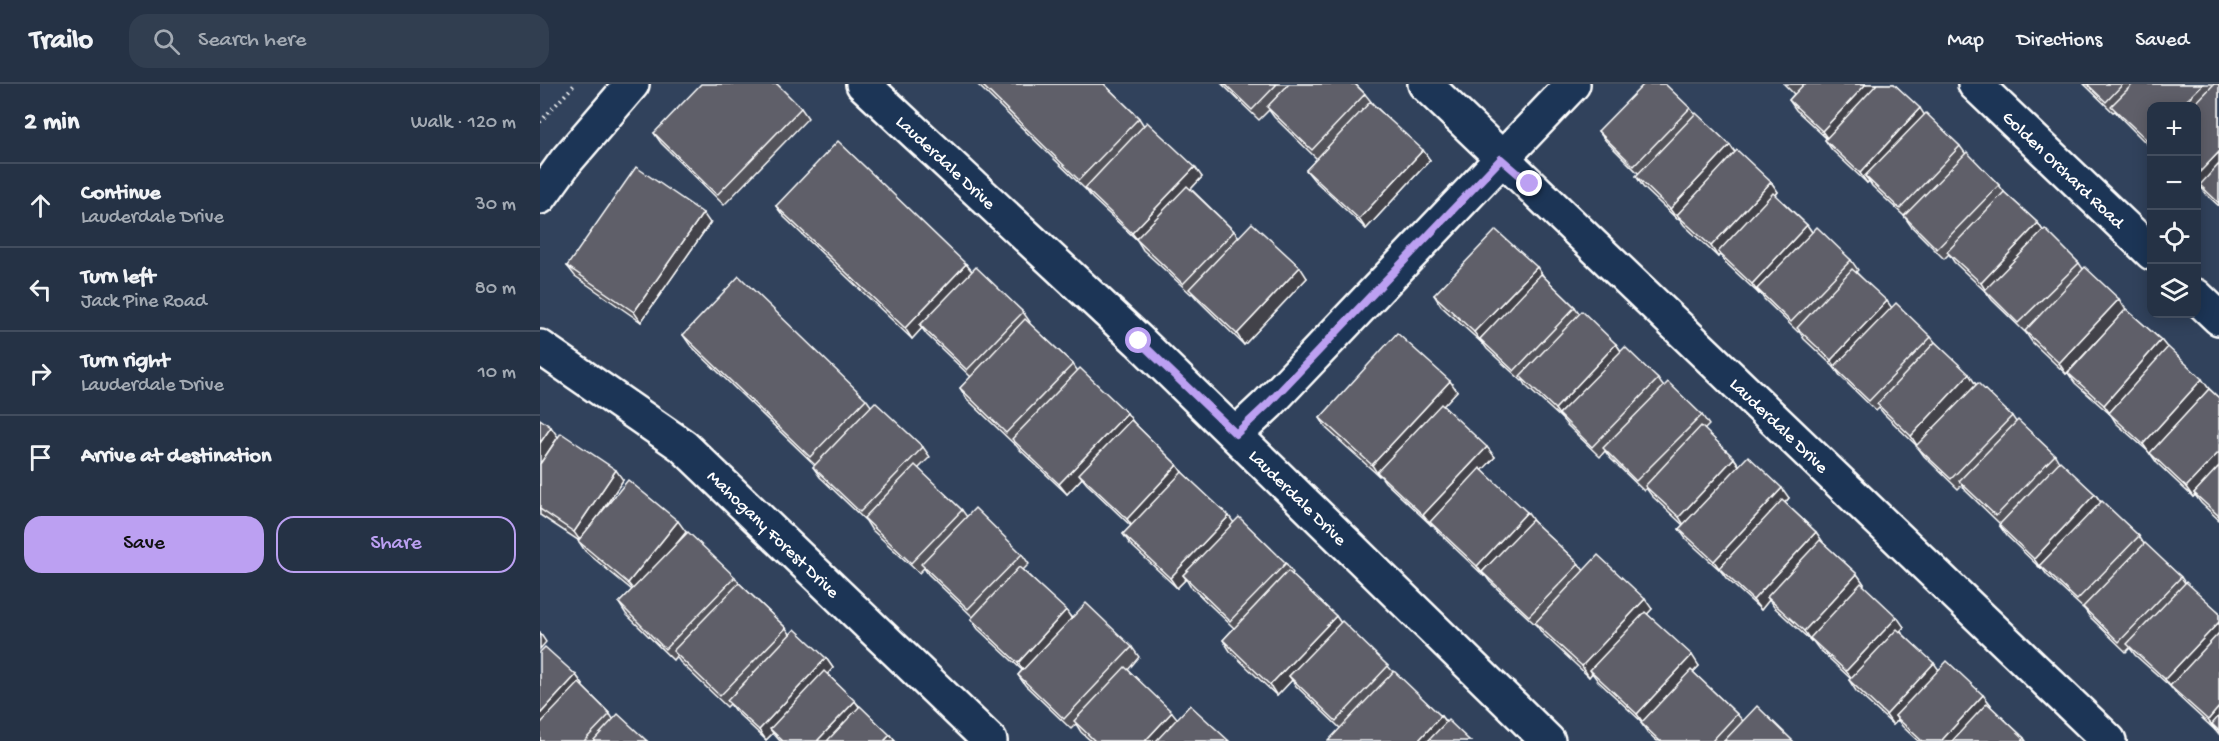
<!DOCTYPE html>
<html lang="en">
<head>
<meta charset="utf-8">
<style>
  :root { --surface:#253245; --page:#313e50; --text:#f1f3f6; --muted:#a3aab3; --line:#424d5e; --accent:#bca0f2 }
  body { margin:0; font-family:"Gochi Hand",sans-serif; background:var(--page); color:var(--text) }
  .controls { position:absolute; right:18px; top:18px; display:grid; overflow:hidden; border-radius:12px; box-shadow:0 3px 15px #0003 }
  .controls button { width:54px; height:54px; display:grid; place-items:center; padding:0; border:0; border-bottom:2px solid var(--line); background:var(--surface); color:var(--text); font:30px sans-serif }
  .stop { position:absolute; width:18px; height:18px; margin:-14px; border:4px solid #bca0f2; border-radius:50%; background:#fff }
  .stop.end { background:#bca0f2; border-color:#fff; box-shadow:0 2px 6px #0008 }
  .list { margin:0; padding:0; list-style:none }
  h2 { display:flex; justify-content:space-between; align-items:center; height:78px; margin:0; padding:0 24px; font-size:26px }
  h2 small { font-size:20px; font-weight:400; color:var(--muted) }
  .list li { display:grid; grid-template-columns:39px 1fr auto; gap:18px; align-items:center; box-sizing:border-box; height:84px; padding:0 24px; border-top:2px solid var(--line) }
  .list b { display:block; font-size:22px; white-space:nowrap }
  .list p { margin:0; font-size:20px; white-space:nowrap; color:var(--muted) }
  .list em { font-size:20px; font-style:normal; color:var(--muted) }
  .actions { display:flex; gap:12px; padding:18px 24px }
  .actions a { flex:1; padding:14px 0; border:2px solid var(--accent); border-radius:18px; text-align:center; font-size:21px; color:var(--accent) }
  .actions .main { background:var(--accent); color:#111 }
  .icon { flex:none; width:33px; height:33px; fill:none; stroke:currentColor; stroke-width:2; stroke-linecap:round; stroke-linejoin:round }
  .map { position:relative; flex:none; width:1679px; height:657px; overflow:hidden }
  header { display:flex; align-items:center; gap:36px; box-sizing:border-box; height:84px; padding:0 30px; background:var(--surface); border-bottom:2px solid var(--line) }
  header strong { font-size:28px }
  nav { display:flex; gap:33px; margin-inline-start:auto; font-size:21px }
  .search { width:420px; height:54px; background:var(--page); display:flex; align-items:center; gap:15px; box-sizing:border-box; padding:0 21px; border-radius:18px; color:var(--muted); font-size:22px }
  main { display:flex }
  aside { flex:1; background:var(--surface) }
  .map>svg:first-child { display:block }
</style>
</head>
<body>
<header>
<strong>Trailo</strong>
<div class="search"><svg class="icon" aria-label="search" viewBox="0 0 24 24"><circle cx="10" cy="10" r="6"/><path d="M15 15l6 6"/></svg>Search here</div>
<nav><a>Map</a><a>Directions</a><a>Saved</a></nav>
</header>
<main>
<aside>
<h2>2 min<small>Walk · 120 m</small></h2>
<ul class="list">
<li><svg class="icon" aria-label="ahead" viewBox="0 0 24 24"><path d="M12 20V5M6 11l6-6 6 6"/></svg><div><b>Continue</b><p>Lauderdale Drive</p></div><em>30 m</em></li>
<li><svg class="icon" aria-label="left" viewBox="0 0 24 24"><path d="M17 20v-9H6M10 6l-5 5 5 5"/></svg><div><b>Turn left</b><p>Jack Pine Road</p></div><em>80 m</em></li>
<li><svg class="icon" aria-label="right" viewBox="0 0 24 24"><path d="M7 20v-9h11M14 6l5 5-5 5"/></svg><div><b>Turn right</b><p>Lauderdale Drive</p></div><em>10 m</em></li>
<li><svg class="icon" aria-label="arrive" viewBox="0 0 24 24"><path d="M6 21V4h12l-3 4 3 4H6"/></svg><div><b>Arrive at destination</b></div></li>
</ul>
<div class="actions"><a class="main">Save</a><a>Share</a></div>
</aside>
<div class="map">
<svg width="1679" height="657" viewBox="0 0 1679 657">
  <rect width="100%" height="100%" fill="#31425c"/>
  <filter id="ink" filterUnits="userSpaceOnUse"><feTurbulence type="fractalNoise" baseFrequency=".0167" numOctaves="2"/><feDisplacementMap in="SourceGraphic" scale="12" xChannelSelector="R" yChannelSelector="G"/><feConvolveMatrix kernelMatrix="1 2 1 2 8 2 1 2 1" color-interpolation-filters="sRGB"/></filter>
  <g filter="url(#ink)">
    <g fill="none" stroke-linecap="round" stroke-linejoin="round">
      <g stroke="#fff" stroke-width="38">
        <g id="minor">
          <path id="s1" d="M323,0l276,257 409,400"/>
          <path id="s2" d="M885,0l684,657"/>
          <path id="s3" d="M1435,0l177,169"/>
          <path d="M0,113l26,-36 66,-77"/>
          <path d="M1656,212l23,22"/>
          <path id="s4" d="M0,263l143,99 307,295"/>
          <path d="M696,350l32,-30 305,-320"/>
        </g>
      </g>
      <path stroke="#fff" stroke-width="4" stroke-dasharray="1.5 4.5" stroke-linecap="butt" d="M0,38l35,-38"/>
      <use href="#minor" stroke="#1d3557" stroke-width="33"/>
    </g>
    <g fill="#52525a" stroke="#fff" stroke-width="1.5">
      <path d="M437,0h127l35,34 5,8 58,51 -11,12 43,42 5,6 68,41 -63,67 -47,-46 -5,-6 -1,1 -48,-44 -6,-10 -45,-42 -6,-8z"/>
      <path d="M682,0h133l10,10 8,10 57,56 -64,69 -52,-49 -8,-10 11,-11 -43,-42 -5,-7 -10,10z"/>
      <path d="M1244,0h110l30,31 36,31 5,7 34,32 6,8 33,30 5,8 36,32 4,6 43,40 35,31 6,8 52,50v122l-18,-17 -6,-8 -2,2 -36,-34 -7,-10 -34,-30 -5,-8 -36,-32 -7,-10 33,-36 -35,37 -34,-32 -6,-9 -34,-33 -5,-7 -33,-31 -5,-8 -5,5 -33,-33 -7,-10 -32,-30 -3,-5 -2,2 -35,-33 -7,-10 1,-2 -30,-28 -7,-10 5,-6z"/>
      <path d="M1544,0h135v122l-12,-11 -5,-7 -1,1 -5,-4v-79h-45v42l-32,-32 -4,-5 -2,1z"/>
      <path d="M261,24l7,10 -84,87 -63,-62 -7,-10z"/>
      <path d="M1150,24l5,6 35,31 5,7 36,30 7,10 -2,3 31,30 5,7 39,28 7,10 -2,2 35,36 40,29 4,5 41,42 36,32 4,6 39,33 4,7 36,32 6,8 38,34 5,8 37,33 4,6 34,29v122l-4,-5v1l-37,-34 -5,-7 -38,-34 -5,-7 -4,4 -36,-35 -5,-7 -38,-35 -5,-7 -1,1 -34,-33 -8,-11 1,-1 -34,-33 -4,-6 -4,4 -34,-33 -7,-10 -33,-32 -5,-6 -3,3 -35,-34 -7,-10 -30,-28 -5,-8 -1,1 -34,-33 -4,-6 -1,1 -34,-32 -5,-8 -2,3 -34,-32 -5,-7 -2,1 -34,-32 -7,-11 3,-2 -33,-33 -8,-10z"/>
      <path d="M236,122l190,58 6,7 51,41 7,10 -1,1 44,41 4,6 57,53 43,42 6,8 51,50 52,40 7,10 -1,2 44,41 4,6 48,44 5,6 48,44 5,6 24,19 -130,-13 -44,-42 -4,-6 -15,16 -47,-45 -7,-11 11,-12 -44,-42 -4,-7 -9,9 -47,-44 -7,-10 8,-8 -44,-42 -5,-6 -15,16 -48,-45 -5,-6v1l-47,-45 -7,-11 11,-11 -44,-42 -5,-7 -10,11 -128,-122z"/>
      <path d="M170,139l-69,99 -66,-46 -8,-10z"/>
      <path d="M997,183l6,9 32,31 4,6 37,31 5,7 37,28 5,7 39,29 7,10 -5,5 30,28 5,7 50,33 -4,5 31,29 7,11 34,31 7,10 -1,2 41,41 -4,4 39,39 44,25 8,10 -1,1 34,32 2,3h-108l-16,-15 -4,-6 -5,5 -37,-34 -7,-11 2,-1 -33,-31 -6,-8 -1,1 -37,-34 -5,-7 -8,10 -35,-32 -5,-7 -35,-32 -7,-10 4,-4 -31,-29 -6,-8 -2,3 -34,-33 -5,-7 -5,6 -33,-32 -5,-6 -35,-32 -4,-7 -1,1 -35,-32 -5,-7v1l-41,-37 -7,-11z"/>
      <path d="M143,251l183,64 5,7 52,41 7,10 -12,12 44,41 5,7 55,37 7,10 -6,6 49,48 60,29 7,10 -11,13 49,49 52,22h-138l-10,-9 -5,-8 -5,5 -46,-44 -7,-10 4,-5 -44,-41 -7,-10 2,-2 -45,-43 -4,-6 -5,5 -48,-44 -5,-8 -46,-44 -7,-10 2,-2 -125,-120z"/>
      <path d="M917,307l-14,15 52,51 -13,13 51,51 46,43 5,7 68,38 -5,5 52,52 -6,6 44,42 6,7 50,20h-136l-9,-8 -7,-10 1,-1 -44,-41 -6,-8 -3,4 -47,-44 -5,-7 -47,-44 -5,-7 -1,1 -46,-44 -6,-8 -1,1 -46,-43 -5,-7 -1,1 -52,-47 -7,-11z"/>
      <path d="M0,380l83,16 -21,31 84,21 -15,18 64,27 4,6 47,45 4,6 36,24 7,10 -6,6 68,67h-115l-7,-8 -7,7 -31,-29 -5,-7 -3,3 -47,-45 -4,-6 -3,4 -47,-46 -7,-11 13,-13 -47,-39 -7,-11 -38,-25z"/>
      <path d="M36,591l7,10 -1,1 28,28 3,5 34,22h-107z"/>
    </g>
    <g fill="#42424a" stroke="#fff" stroke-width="1.5">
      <path d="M1326,0h17l-53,58 -8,-11z"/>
      <path d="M1380,24l7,11 -62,57 4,5 -2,2 -7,-10z"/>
      <path d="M1190,61l7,11 -60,59 2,3 -2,1 -7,-10z"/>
      <path d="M883,66l7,10 -64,69 -7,-10z"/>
      <path d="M1679,68v18l-19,15 2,3 -1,1 -5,-6v-7z"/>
      <path d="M655,83l7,10 -62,66 -8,-10z"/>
      <path d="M1231,98l7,10 -57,62 -3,-2 2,2 -2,3 -7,-11z"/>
      <path d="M163,129l7,10 -69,99 -7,-10z"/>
      <path d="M1498,139l7,11 -59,57 -5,-8z"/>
      <path d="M1267,141l7,10 -57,54 3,4 -1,1 -7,-10z"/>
      <path d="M426,180l8,10 -54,51 2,3 -10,11 -7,-11z"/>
      <path d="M760,183l7,11 -63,67 -7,-11z"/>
      <path d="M997,183l7,10 -64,62 2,3v1l-8,-11z"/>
      <path d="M1579,215l7,11 -60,64 -7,-11z"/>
      <path d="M1347,217l7,10 -56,59 -7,-10z"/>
      <path d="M1621,256l8,10 -60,63 2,2 -7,-10z"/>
      <path d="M1076,260l7,10 -64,60 3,5 -7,-10z"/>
      <path d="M1429,290l7,11 -58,62 -7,-11z"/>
      <path d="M1662,295l7,10 -59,65 -7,-10z"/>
      <path d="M910,297l7,10 -77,83 -3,-2 2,4 -7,-11z"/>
      <path d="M587,329l7,10 -51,54 -4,-3 3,4 -15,16 -8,-10z"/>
      <path d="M11,343l7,10 -18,27v-21z"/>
      <path d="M947,363l8,10 -64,68 -8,-10z"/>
      <path d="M1679,368v18l-25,23 1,2 -2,2 -7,-10z"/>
      <path d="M1194,374l7,11 -55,59 -7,-11z"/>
      <path d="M637,381l7,10 -50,54 -7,-10z"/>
      <path d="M76,386l7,10 -42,62 -7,-10z"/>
      <path d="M1242,404l7,10 -68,73 -2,-3 2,3 -7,-10z"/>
      <path d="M1555,410l7,10 -62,61 2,3 -1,1 -7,-10z"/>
      <path d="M987,428l7,10 -52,50 3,3 -1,1 -7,-10z"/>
      <path d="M689,432l7,10 -53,49 3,4 -9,9 -7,-10z"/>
      <path d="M138,437l8,11 -50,61 -8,-10z"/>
      <path d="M1276,448l7,10 -53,58 -3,-3 2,3 -8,10 -8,-10z"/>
      <path d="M1317,490l7,10 -51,56 -3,-2 2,2 -1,1 -7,-10z"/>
      <path d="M1105,515l7,10 -59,63 -3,-2 2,3 -3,4 -7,-11z"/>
      <path d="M526,526l7,11 -48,52 -7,-10z"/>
      <path d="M796,532l7,10 -54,50 3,4 -15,16 -7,-11z"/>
      <path d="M1357,533l7,10 -50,54 -8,-10z"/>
      <path d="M1679,538v17l-49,47 2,3 -7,-10z"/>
      <path d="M0,549l6,9 -6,7z"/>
      <path d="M1152,571l7,11 -55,58 -7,-10z"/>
      <path d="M286,574l7,10 -59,64 -4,-3 3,4 -7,7 -7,-10z"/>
      <path d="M1394,579l7,10 -46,43 3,4 -5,5 -7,-10z"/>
      <path d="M36,591l7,10 -43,47v-18z"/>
      <path d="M1443,611l8,10 -34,36h-16z"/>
      <path d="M315,617l7,10 -28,30h-17z"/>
      <path d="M1679,623v18l-7,-1 3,5v1l-7,-10z"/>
      <path d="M632,628l8,10 -18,19h-17z"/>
      <path d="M901,632l7,10 -13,15h-17z"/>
      <path d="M350,651l5,6h-11z"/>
    </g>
    <g fill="#5f5f69" stroke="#fff" stroke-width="1.5">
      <path d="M161,0h76l24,24 -84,87 -63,-62z"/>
      <path d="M441,0h123l35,34 -60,62z"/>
      <path d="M685,0h52l-25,26z"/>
      <path d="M749,0h66l10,10 -53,56 -45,-43z"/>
      <path d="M1104,0h21l25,24 -56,58 -36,-35z"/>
      <path d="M1264,0h62l-44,47 -33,-31z"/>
      <path d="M1337,0h17l26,24 -60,65 -35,-33z"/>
      <path d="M1547,0h36l-17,18z"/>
      <path d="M1593,0h70l-22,22h-30v31l-3,4 -37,-35z"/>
      <path d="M1674,0h5v68l-23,24v-70h-3z"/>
      <path d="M830,18l53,48 -64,69 -53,-49z"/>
      <path d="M1156,29l34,32 -60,64 -34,-33z"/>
      <path d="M1386,29l34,33 -60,63 -35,-33z"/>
      <path d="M607,38l48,45 -63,66 -47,-45z"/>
      <path d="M298,57l128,123 -61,64 -129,-122z"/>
      <path d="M1197,66l34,32 -60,64 -34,-31z"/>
      <path d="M1427,68l32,33 -62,64 -33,-33z"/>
      <path d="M1679,80v39l-19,-18z"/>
      <path d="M96,83l67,46 -69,99 -67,-46z"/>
      <path d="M647,102l47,45 -51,53 -47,-45z"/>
      <path d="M1464,108l34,31 -57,60 -34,-31z"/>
      <path d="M1233,109l34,32 -55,59 -34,-32z"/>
      <path d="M712,139l48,44 -63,67 -48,-45z"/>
      <path d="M1277,143l34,33 -60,62 -34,-33z"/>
      <path d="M1505,145l34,34 -61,60 -33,-33z"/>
      <path d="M956,146l41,37 -63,65 -40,-37z"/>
      <path d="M436,183l47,45 -56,58 -47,-45z"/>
      <path d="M1545,183l34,32 -60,64 -34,-32z"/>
      <path d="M1312,185l35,32 -56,59 -34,-32z"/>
      <path d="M1001,190l34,33 -61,64 -34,-32z"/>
      <path d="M199,192l127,123 -56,58 -127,-122z"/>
      <path d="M1356,219l35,34 -62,64 -35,-34z"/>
      <path d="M1586,225l35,31 -57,65 -36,-32z"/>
      <path d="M1042,227l34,33 -61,65 -35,-33z"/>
      <path d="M485,235l48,45 -67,69 -46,-45z"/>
      <path d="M857,249l53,48 -78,84 -52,-47z"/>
      <path d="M1395,258l34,32 -58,62 -34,-32z"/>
      <path d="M1085,263l33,32 -66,68 -33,-33z"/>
      <path d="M1628,263l34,32 -59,65 -34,-31z"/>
      <path d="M540,284l47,45 -68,71 -47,-45z"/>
      <path d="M1128,298l34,33 -66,66 -33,-33z"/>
      <path d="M1438,299l34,33 -61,63 -35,-33z"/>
      <path d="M1669,305l10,9v54l-33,35 -36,-34z"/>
      <path d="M335,318l48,45 -63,65 -47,-45z"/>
      <path d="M901,320l46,43 -64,68 -46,-43z"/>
      <path d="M0,335l11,8 -11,16z"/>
      <path d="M591,336l46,45 -50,54 -48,-45z"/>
      <path d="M1478,336l37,35 -59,61 -37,-35z"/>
      <path d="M1161,342l33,32 -55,59 -34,-31z"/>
      <path d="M21,349l55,37 -42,62 -34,-23v-45z"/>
      <path d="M1208,372l34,32 -68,73 -35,-32z"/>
      <path d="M1520,377l35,33 -61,65 -35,-34z"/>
      <path d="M375,381l47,45 -51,53 -47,-45z"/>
      <path d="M1679,382v50l-25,-23z"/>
      <path d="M940,384l47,44 -50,54 -47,-44z"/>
      <path d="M642,388l47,44 -59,62 -47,-44z"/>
      <path d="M88,396l50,41 -50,62 -50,-42z"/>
      <path d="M1242,416l34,32 -63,68 -34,-32z"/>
      <path d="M1562,417l37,35 -62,64 -37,-35z"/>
      <path d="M435,424l47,46 -54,55 -47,-45z"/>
      <path d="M699,433l47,46 -56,58 -47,-46z"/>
      <path d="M992,436l47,44 -50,52 -47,-44z"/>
      <path d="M148,448l47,45 -70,72 -46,-46z"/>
      <path d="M1280,456l37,34 -53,57 -37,-34z"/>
      <path d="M1605,459l36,34 -62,65 -36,-35z"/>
      <path d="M1058,471l47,44 -63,67 -47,-43z"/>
      <path d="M479,483l47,43 -48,53 -47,-44z"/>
      <path d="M748,487l48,45 -66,69 -47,-45z"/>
      <path d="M1646,498l33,30v10l-54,57 -38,-35z"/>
      <path d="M199,499l47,45 -66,68 -47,-45z"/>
      <path d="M1321,499l36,34 -51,54 -36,-33z"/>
      <path d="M546,519l46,44 -68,72 -46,-44z"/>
      <path d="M1105,528l47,43 -55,59 -47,-44z"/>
      <path d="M802,537l46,45 -52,55 -47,-45z"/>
      <path d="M255,545l31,29 -67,72 -32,-29z"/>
      <path d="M1357,545l37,34 -48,52 -37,-35z"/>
      <path d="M1679,549v74l-11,13 -38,-34z"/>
      <path d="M5,563l31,28 -36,39v-62z"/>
      <path d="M1407,577l36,34 -42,46h-19l-27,-25z"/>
      <path d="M585,583l47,45 -27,29h-50l-21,-20z"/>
      <path d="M1151,586l46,44 -25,27h-52l-19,-18z"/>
      <path d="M284,587l31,30 -38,40h-34l-13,-12z"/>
      <path d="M854,587l47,45 -23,25h-90z"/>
      <path d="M39,599l31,31 -26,27h-44v-17z"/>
      <path d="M1447,619l37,35 -3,3h-69z"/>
      <path d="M650,621l39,36h-73z"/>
      <path d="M320,622l30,29 -6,6h-57z"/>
      <path d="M1217,622l36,35h-69z"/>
      <path d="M78,630l29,27h-54z"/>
      <path d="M1679,632v15l-7,-7z"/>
      <path d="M908,636l22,21h-42z"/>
    </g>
  </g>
  <g fill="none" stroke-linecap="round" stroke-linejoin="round" filter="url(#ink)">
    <path stroke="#bca0f2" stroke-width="8" d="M599,257l97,93 32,-30 233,-245 29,25"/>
  </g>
  <g text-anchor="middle" stroke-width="4.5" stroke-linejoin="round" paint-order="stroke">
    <g font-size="18" fill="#fff" stroke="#1d3557">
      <text dy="6" stroke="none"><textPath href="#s1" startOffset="114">Lauderdale Drive</textPath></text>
      <text dy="6" stroke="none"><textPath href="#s3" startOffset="123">Golden Orchard Road</textPath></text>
      <text dy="6" stroke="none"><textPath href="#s2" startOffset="492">Lauderdale Drive</textPath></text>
      <text dy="6" stroke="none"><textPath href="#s1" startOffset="600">Lauderdale Drive</textPath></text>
      <text dy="6" stroke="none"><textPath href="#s4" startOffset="300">Mahogany Forest Drive</textPath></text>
    </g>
  </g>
</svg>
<div class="controls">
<button>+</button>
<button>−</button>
<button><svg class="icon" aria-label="locate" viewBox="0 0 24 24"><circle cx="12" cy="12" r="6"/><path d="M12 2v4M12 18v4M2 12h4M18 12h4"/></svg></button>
<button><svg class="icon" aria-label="layers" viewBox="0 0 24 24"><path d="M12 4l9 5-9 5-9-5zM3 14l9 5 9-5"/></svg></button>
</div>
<div class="stop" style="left:599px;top:257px"></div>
<div class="stop end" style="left:990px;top:100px"></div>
</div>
</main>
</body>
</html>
